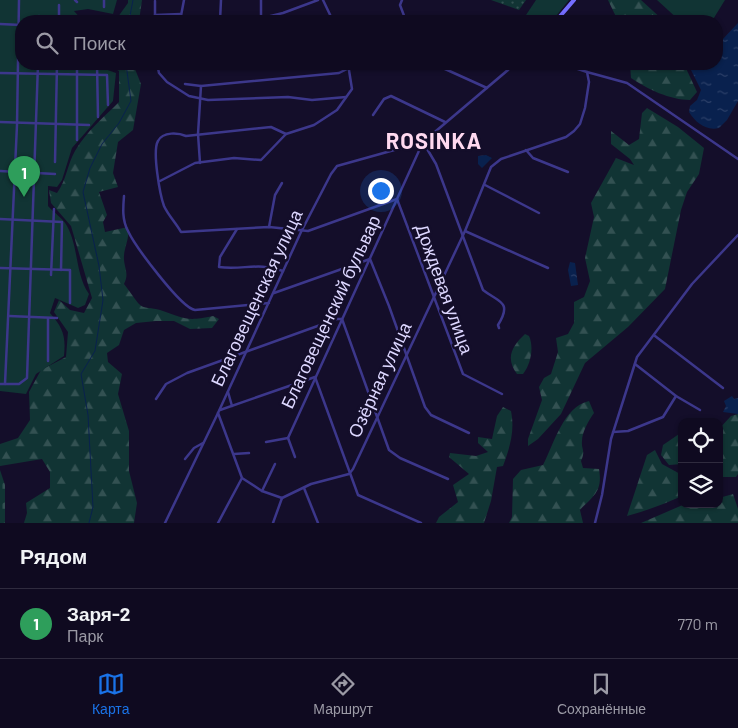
<!DOCTYPE html>
<html lang="ru">
<head>
<meta charset="utf-8">
<style>
  :root { --surface:#0f0a20; --page:#1d182d; --text:#f1f3f6; --muted:#9b9aa5; --line:#2f2b3e; --accent:#1a73e8 }
  body { margin:0; font-family:Barlow,sans-serif; background:var(--page); color:var(--text) }
  .controls { position:absolute; right:15px; bottom:15px; display:grid; overflow:hidden; border-radius:10px; box-shadow:0 1px 4px #0004 }
  .controls button { width:45px; height:45px; display:grid; place-items:center; padding:0; border:0; border-bottom:1px solid var(--line); background:var(--surface); color:var(--text); font:25px sans-serif }
  .you { position:absolute; left:380px; top:190px; width:18px; height:18px; margin:-12px; border:4px solid #fff; border-radius:50%; background:#1a73e8; box-shadow:0 0 0 8px #1a73e833 }
  .badge { display:grid; place-items:center; width:32px; height:32px; border-radius:50%; background:var(--accent); color:#fff; font-size:16px; font-weight:700 }
  .pin { position:absolute; translate:-50% -41px; filter:drop-shadow(0 1px 2px #0008) }
  .pin::after { content:''; position:absolute; top:26px; width:18px; height:15px; background:inherit; clip-path:polygon(0 0,100% 0,50% 100%) }
  .list { margin:0; padding:0; list-style:none }
  h2 { display:flex; justify-content:space-between; align-items:center; height:65px; margin:0; padding:0 20px; font-size:21px }
  h2 small { font-size:16px; font-weight:400; color:var(--muted) }
  .list li { display:grid; grid-template-columns:32px 1fr auto; gap:15px; align-items:center; box-sizing:border-box; height:70px; padding:0 20px; border-top:1px solid var(--line) }
  .list b { display:block; font-size:19px; white-space:nowrap }
  .list p { margin:0; font-size:16px; white-space:nowrap; color:var(--muted) }
  .list em { font-size:16px; font-style:normal; color:var(--muted) }
  .icon { flex:none; width:28px; height:28px; fill:none; stroke:currentColor; stroke-width:2; stroke-linecap:round; stroke-linejoin:round }
  .map { position:relative; flex:none; width:738px; height:523px; overflow:hidden }
  .search { position:absolute; background:var(--surface); box-shadow:0 1px 4px #0004; left:15px; right:15px; top:15px; height:55px; display:flex; align-items:center; gap:12px; box-sizing:border-box; padding:0 18px; border-radius:20px; color:var(--muted); font-size:19px }
  .sheet { height:135px; background:var(--surface) }
  nav { display:flex; justify-content:space-around; align-items:center; box-sizing:border-box; height:70px; border-top:1px solid var(--line); background:var(--surface); font-size:14px; color:var(--muted) }
  nav a { display:grid; justify-items:center; gap:2px }
  nav .on { color:var(--accent) }
  .map>svg:first-child { display:block }
</style>
</head>
<body>
<div class="map">
<svg width="738" height="523" viewBox="0 0 738 523">
  <defs>
    <pattern id="grass-dots" width="8" height="8" patternUnits="userSpaceOnUse" patternTransform="scale(1.25)"><rect width="8" height="8" fill="#113434"/><path d="M2 2h.1M6 6h.1" fill="none" stroke="#335152" stroke-width="1.8" stroke-linecap="round"/></pattern>
    <pattern id="forest-firs" width="22" height="20" patternUnits="userSpaceOnUse" patternTransform="scale(1.25)"><rect width="22" height="20" fill="#113434"/><path d="M5 1l3.5 6h-7zM16 11l3.5 6h-7z" fill="#335152"/></pattern>
    <pattern id="cemetery-stones" width="16" height="16" patternUnits="userSpaceOnUse" patternTransform="scale(1.25)"><rect width="16" height="16" fill="#113434"/><path d="M2 7V4a2 2 0 0 1 4 0v3zM10 15v-3a2 2 0 0 1 4 0v3z" fill="#335152"/></pattern>
    <pattern id="water-ripples" width="26" height="14" patternUnits="userSpaceOnUse" patternTransform="scale(1.25)"><rect width="26" height="14" fill="#09214e"/><path d="M2 4q2-2 4 0t4 0M15 11q2-2 4 0t4 0" fill="none" stroke="#2c4069"/></pattern>
  </defs>
  <rect width="100%" height="100%" fill="#140e2a"/>
  <path fill="url(#grass-dots)" d="M491,0h35l-7,10z"/>
  <g fill="url(#forest-firs)">
    <path d="M128,0h14l-3,21h-24l13,-18z"/>
    <path d="M608,0h33l23,21h-46z"/>
    <path d="M108,64h25l8,20 -8,46 -15,12 -5,31 5,14 -19,5 8,23 -4,7 2,10 23,-5c2,13 -5,21 -4,33 1,10 5,14 0,24 5,6 9,13 14,19 6,7 14,4 22,7 25,8 25,12 53,6l6,3 -7,9 -22,1 -16,-8h-18l-20,2 -12,7 -5,15 -12,8 1,9 14,12 -4,20 11,37v40l8,32 -3,20h-110l3,-10 -1,-10 24,-15v-16l-8,-13 -42,7v-22l18,-6 12,-18 -1,-28 12,-22 25,-13 2,-25 -14,-20 5,-12 11,10 14,3 8,-15 -21,-72 -20,-23 -2,-13 8,3c10,-14 10,-28 18,-42 11,-19 29,-34 44,-49v-31z"/>
    <path d="M630,64h54l13,28 -7,8c-20,0 -43,-11 -59,-22z"/>
    <path d="M647,108l31,19 26,21 -5,26 -12,18 -6,18 -16,79 -37,38 -43,36 -24,51 -23,25 -10,7v-7l14,-39 -3,-13 5,-9 7,-4 7,-22 -2,-14 12,-4 6,-11v-21l10,-5 6,-16 -5,-23 9,-41 -3,-14 25,-45 18,7 -4,-6 -19,-15v-13l18,14 10,-6 3,-26z"/>
    <path d="M525,334l4,2c5,11 2,28 -6,38h-6c-12,-16 -5,-28 8,-40z"/>
    <path d="M589,401l5,12c-5,7 -12,19 -12,28 -1,9 4,9 -1,20l2,7 16,1c4,23 -6,27 -19,41l3,13h-74l3,-6 1,-38 8,-9 22,-5c11,-21 20,-58 46,-64z"/>
    <path d="M503,407l8,4c4,20 -1,36 -8,55l-6,1 -6,34 -7,22h-48l3,-6 19,-15 -5,-17 16,-11 -20,-17 1,-4 26,3 12,-4 -10,-9v-6l14,2 5,-23z"/>
    <path d="M738,414v60l-2,3h-17v-48l12,-13z"/>
    <path d="M682,432v32l-13,1 -8,-10 2,-10z"/>
    <path d="M655,450l7,14 20,11v21c-18,8 -36,15 -55,20l20,-61z"/>
    <path d="M733,494l5,15v14h-97l44,-19h34v-6z"/>
  </g>
  <path fill="url(#cemetery-stones)" d="M0,470l5,15v38h-5z"/>
  <g fill="#113434">
    <path d="M0,0h117l-4,14 -25,-5 -14,2 9,10h-62v43h84v5l11,4 -3,28 -41,47 -10,32 -5,7 -9,-1v20c5,6 16,13 19,20 12,22 8,48 22,68l-4,11 -7,3 -23,-10 -5,15c13,15 16,23 14,43l-28,18 -10,20 -26,-3z"/>
    <path d="M536,0h33l-17,21h-30z"/>
    <path d="M657,0h68l-13,21h-32z"/>
  </g>
  <g fill="url(#water-ripples)">
    <path d="M738,23v78l-11,19 -8,8c-13,3 -23,-5 -30,-16l1,-6 7,-6 4,-10 -13,-26h29v-25l5,1z"/>
    <path d="M486,155l6,3 -10,10 -4,-4v-8z"/>
    <path d="M570,262l5,1 3,22 -7,1 -3,-16z"/>
    <path d="M732,396l2,3 4,-1v16l-15,-2 3,-6 -2,-5z"/>
  </g>
  <g fill="none" stroke-linecap="round" stroke-linejoin="round">
    <g stroke="#09214e" stroke-width="1">
      <path d="M129,21l4,-21"/>
      <path d="M89,523l4,-16 -5,-92 -7,-41 14,-23 8,-51 -4,-34 -16,-74 7,-24 12,-24 17,-21 12,-22 -5,-37"/>
    </g>
    <g stroke="#3c378b" stroke-width="2.5">
      <path d="M75,0l2,2"/>
      <path d="M104,0v7"/>
      <path d="M323,0l10,21"/>
      <path d="M402,0l-2,5 6,16"/>
      <path d="M155,1v20"/>
      <path d="M155,15l26,-1"/>
      <path d="M261,18v-18"/>
      <path d="M39,21v-5"/>
      <path d="M59,21v-16"/>
      <path d="M180,21l4,-21"/>
      <path d="M220,21l1,-21"/>
      <path d="M250,21l33,-8 35,-13"/>
      <path d="M416,21l8,-4 15,4"/>
      <path d="M0,24l21,1"/>
      <path d="M97,64l1,53"/>
      <path d="M157,64l2,9 8,9 22,14 19,4 80,-3 24,3 34,-3"/>
      <path d="M434,64l53,24"/>
      <path d="M587,72l40,11 111,76"/>
      <path d="M0,73l107,2 1,30"/>
      <path d="M185,84l16,2"/>
      <path d="M373,115l11,-16 7,-3 54,26"/>
      <path d="M0,122l89,3"/>
      <path d="M286,134l-15,-7 -85,9c-7,-3 -23,-5 -28,5 -6,10 2,54 6,65 4,9 12,17 17,26l88,-5 39,4 89,-32 66,175 39,20"/>
      <path d="M77,140v-76"/>
      <path d="M423,142l13,22 47,126c15,12 30,11 15,35l1,3"/>
      <path d="M526,150l7,8 35,14"/>
      <path d="M55,162l2,-98"/>
      <path d="M200,163l-2,-29 3,-48 138,-13 10,-5 3,-4"/>
      <path d="M0,171l55,3"/>
      <path d="M160,181l35,-18 39,-5 27,2 25,-26 28,-9 23,-15 15,-21 -4,-25"/>
      <path d="M485,185l54,28"/>
      <path d="M124,196c-1,12 -2,24 4,35 7,15 53,77 67,79l74,-7"/>
      <path d="M0,219l62,3 -1,48"/>
      <path d="M269,227l6,-32 7,-12"/>
      <path d="M237,229l-17,28 -1,10c24,3 40,-5 64,4"/>
      <path d="M465,231l83,37"/>
      <path d="M0,268l70,2v33"/>
      <path d="M51,275l3,-66"/>
      <path d="M274,293l96,-34 19,47 36,101 6,8 38,18"/>
      <path d="M9,316l48,2"/>
      <path d="M655,336l68,52"/>
      <path d="M48,361v-43"/>
      <path d="M635,364l41,32 24,14"/>
      <path d="M0,384h19l8,-6 11,-314"/>
      <path d="M5,384l12,-259 2,-125"/>
      <path d="M228,392l4,14"/>
      <path d="M156,399l10,-15 21,-11 150,-54h5l47,131 11,8 48,21"/>
      <path d="M220,410l95,-33 43,118 63,28"/>
      <path d="M218,413l24,65 20,13 20,7"/>
      <path d="M613,432l15,-1 35,-14 13,-21"/>
      <path d="M288,438l135,-296 92,-78"/>
      <path d="M288,438l7,19"/>
      <path d="M266,442l22,-4"/>
      <path d="M234,454l15,-1"/>
      <path d="M185,459l9,-11 9,-5"/>
      <path d="M304,488l14,35"/>
      <path d="M262,491l13,-27"/>
      <path d="M282,498l29,-14 38,-10 4,-5 112,-238 26,-64 10,-8 65,-22 8,-6 6,-7 5,-16 4,-26 -2,-10 -24,-8"/>
      <path d="M165,523l53,-110 83,-181 30,-58 6,-8 86,-24"/>
      <path d="M218,523l24,-45"/>
      <path d="M273,523l9,-25"/>
      <path d="M595,523l7,-28 9,-56 26,-82 55,-73 46,-49"/>
    </g>
    <path stroke="#756eff" stroke-width="4" d="M556,21l18,-21"/>
  </g>
  <g text-anchor="middle" stroke-width="5" stroke-linejoin="round" paint-order="stroke">
    <g font-size="18" fill="#ddd7ff" stroke="#140e2a">
      <text transform="translate(444 289) rotate(70)" y="6">Дождевая улица</text>
      <text transform="translate(257 298) rotate(-65)" y="6">Благовещенская улица</text>
      <text transform="translate(331 312) rotate(-65)" y="6">Благовещенский бульвар</text>
      <text transform="translate(380 380) rotate(-65)" y="6">Озёрная улица</text>
    </g>
    <g font-size="22" font-weight="bold" letter-spacing="1" fill="#ffd9f0" stroke="#140e2a">
      <text x="434" y="149">ROSINKA</text>
    </g>
  </g>
</svg>
<div class="controls">
<button><svg class="icon" aria-label="locate" viewBox="0 0 24 24"><circle cx="12" cy="12" r="6"/><path d="M12 2v4M12 18v4M2 12h4M18 12h4"/></svg></button>
<button><svg class="icon" aria-label="layers" viewBox="0 0 24 24"><path d="M12 4l9 5-9 5-9-5zM3 14l9 5 9-5"/></svg></button>
</div>
<div class="you"></div>
<div class="pin badge" style="left:24px;top:197px;background:#2e9e5b">1</div>
<div class="search"><svg class="icon" aria-label="search" viewBox="0 0 24 24"><circle cx="10" cy="10" r="6"/><path d="M15 15l6 6"/></svg>Поиск</div>
</div>
<section class="sheet">
<h2>Рядом<small></small></h2>
<ul class="list">
<li><span class="badge" style="background:#2e9e5b">1</span><div><b>Заря-2</b><p>Парк</p></div><em>770 m</em></li>
</ul>
</section>
<nav>
<a class="on"><svg class="icon" aria-label="map" viewBox="0 0 24 24"><path d="M3 6l6-2 6 2 6-2v14l-6 2-6-2-6 2zM9 4v14M15 6v14"/></svg>Карта</a>
<a><svg class="icon" aria-label="directions" viewBox="0 0 24 24"><path d="M12 3l9 9-9 9-9-9zM9 14v-3h6M13 9l2 2-2 2"/></svg>Маршрут</a>
<a><svg class="icon" aria-label="saved" viewBox="0 0 24 24"><path d="M7 4h10v16l-5-4-5 4z"/></svg>Сохранённые</a>
</nav>
</body>
</html>
